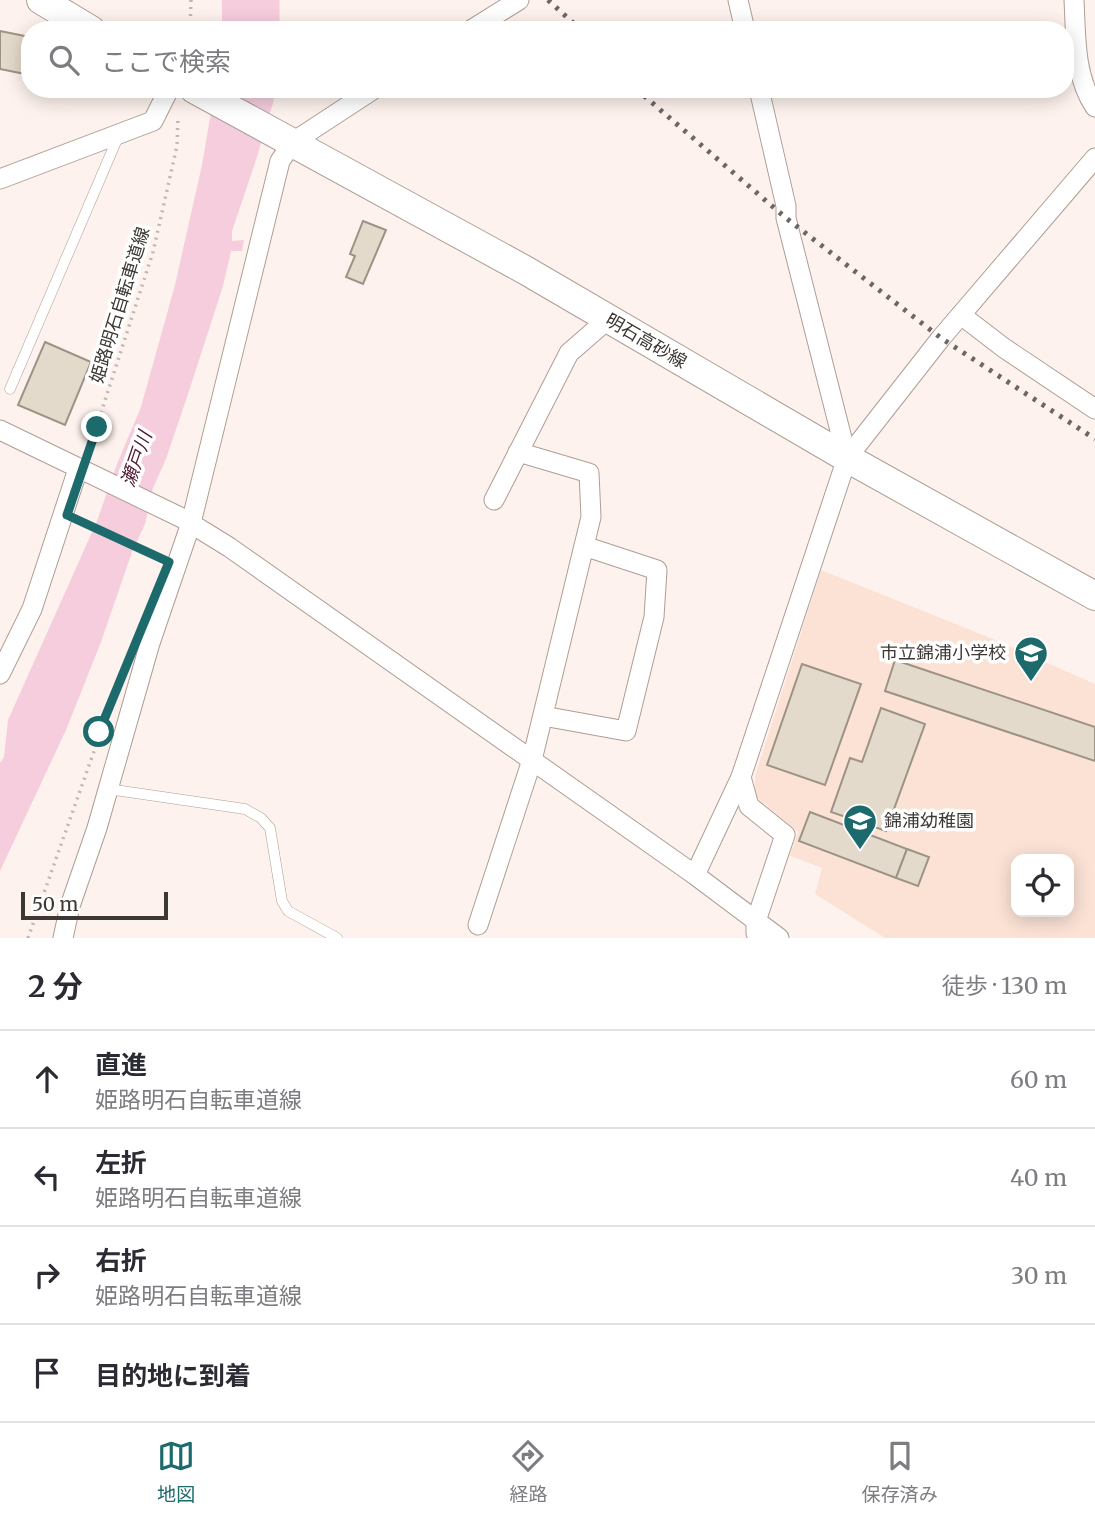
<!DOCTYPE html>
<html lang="ja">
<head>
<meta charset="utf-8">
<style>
  :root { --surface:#fff; --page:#f2f2f3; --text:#2b2b33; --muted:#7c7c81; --line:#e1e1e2; --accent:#1d6a6d }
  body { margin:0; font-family:Merriweather,"Noto Sans JP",serif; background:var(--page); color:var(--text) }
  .controls { position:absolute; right:21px; bottom:21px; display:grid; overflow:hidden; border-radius:14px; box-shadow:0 4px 18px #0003 }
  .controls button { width:63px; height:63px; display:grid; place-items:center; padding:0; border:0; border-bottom:2px solid var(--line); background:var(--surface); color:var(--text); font:35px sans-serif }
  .scale { position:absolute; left:21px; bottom:18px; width:147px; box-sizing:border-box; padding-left:7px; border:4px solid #3e3834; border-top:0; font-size:19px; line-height:24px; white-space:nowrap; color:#3e3834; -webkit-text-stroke:5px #fff; paint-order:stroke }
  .stop { position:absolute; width:21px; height:21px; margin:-16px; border:5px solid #1d6a6d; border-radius:50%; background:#fff }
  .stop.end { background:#1d6a6d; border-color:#fff; box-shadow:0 2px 7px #0008 }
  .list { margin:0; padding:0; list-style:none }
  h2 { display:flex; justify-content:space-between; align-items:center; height:91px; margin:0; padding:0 28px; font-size:30px }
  h2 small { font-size:23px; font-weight:400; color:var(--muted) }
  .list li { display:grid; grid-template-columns:46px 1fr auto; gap:21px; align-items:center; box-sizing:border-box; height:98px; padding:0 28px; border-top:2px solid var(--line) }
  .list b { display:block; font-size:26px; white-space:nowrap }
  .list p { margin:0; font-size:23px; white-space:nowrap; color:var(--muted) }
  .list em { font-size:23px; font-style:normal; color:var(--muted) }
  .icon { flex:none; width:38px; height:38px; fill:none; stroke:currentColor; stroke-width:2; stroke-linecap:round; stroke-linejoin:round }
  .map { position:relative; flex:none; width:1095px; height:938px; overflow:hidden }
  .search { position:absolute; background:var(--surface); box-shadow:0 4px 18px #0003; left:21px; right:21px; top:21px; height:77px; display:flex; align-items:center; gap:18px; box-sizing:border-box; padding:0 24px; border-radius:28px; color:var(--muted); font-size:26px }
  .sheet { height:483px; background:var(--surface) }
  nav { display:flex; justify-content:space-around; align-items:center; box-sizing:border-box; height:98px; border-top:2px solid var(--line); background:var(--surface); font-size:19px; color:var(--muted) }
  nav a { display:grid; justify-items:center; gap:4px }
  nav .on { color:var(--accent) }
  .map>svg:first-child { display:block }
</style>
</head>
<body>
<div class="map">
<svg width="1095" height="938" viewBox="0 0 1095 938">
  <rect width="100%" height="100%" fill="#fdf2ed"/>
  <path fill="#fbe2d5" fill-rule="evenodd" d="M821,570l167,67 107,47v254h-210l-70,-44 7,-26 -32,-12 8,-24 -43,-36v-20zM1016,859h53v53h-53z"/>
  <g fill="#f5cddd">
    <path d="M222,0h31l-8,30h-23z"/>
    <path d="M215,89h29l-8,40 3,23 -11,23 -5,21 2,5 14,-24 16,-35v-38l10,-15h11l-18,65 -26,77v10l12,-1 -2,11h-11l-8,35 -34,105 -23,68 -13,29 -8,36 -13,28 -31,90 -35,88 -66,141v-108l4,-6 4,-37 89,-199 20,-57 24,-57 34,-122 27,-120z"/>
  </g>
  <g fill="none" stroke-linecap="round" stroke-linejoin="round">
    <g stroke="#f5cddd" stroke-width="35">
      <path d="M262,30v-30"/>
      <path d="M208,243l48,-144 1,-10"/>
    </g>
  </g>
  <g fill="#e4dacb" stroke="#9c9385" stroke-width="2">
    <path d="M0,31l30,6v38l-30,-6z"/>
    <path d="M363,221l23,9 -23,54 -17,-7 9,-21 -5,-2z"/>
    <path d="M45,342l46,20 -26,63 -47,-20z"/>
    <path d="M895,660l200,67v34l-210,-70z"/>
    <path d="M802,664l59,20 -36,101 -58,-20z"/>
    <path d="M881,708l44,16 -39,107 -55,-19 19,-54 12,4z"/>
    <path d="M810,812l97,37 -11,29 -97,-37z"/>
    <path d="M907,849l22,8 -11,29 -22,-8z"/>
  </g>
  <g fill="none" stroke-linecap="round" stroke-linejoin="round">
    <g stroke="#ae9e95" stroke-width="11">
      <g id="lane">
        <path d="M10,389l108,-252"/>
        <path d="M108,789l137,20 16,9 9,10 12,73 6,10 49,27"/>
      </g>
    </g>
    <g stroke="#ae9e95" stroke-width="21">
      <g id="street">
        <path d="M738,0l7,30"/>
        <path d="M1074,0c2,36 0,76 21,107"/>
        <path d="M471,30l48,-30"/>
        <path d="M759,89l27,117v12l61,240"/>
        <path d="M0,179l153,-58 16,-32"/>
        <path d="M961,315l43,33 91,61"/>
        <path d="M0,430l182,88 47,29 466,328 84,63"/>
        <path d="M494,500l75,-147 39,-34"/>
        <path d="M0,674l32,-65 46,-140"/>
        <path d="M543,716l83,15 28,-114 3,-47 -73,-24"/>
        <path d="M741,777l8,29 36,29 -29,86v12"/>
        <path d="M695,875l46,-98 106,-319 94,-120 154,-180"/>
        <path d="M478,925l54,-165 59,-243 -2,-44 -71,-21"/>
        <path d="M63,938l7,-32 27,-78 53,-185 41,-120 89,-362 13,-19 81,-53"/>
      </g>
    </g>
    <g stroke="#ae9e95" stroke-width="30">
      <g id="secondary">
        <path d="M41,0l50,30"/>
        <path d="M194,89l331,181 322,188 248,138"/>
      </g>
    </g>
    <g stroke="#c0b7b2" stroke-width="3.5" stroke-dasharray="2 5" stroke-linecap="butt">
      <path d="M190,30l1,-30"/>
      <path d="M88,453l65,-201 24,-106 1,-30"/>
      <path d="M80,522l79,37"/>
      <path d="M28,938l82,-232"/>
    </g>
    <use href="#lane" stroke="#fff" stroke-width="10"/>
    <use href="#street" stroke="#fff" stroke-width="19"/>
    <use href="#secondary" stroke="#fff" stroke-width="28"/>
    <g stroke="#6e6662" stroke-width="5" stroke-dasharray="3.5 7" stroke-linecap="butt">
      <path d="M548,0l33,30"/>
      <path d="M636,89l150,129 155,120 154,101"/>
    </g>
  </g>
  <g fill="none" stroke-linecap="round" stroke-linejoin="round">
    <path stroke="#1d6a6d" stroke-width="9" d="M97,427l-30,88 102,47 -70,170"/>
  </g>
  <defs>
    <g id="school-pin" transform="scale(1.75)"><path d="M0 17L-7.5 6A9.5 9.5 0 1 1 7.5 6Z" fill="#1d6a6d" stroke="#fff"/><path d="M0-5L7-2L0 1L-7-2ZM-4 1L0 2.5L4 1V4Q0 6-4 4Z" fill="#fff"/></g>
  </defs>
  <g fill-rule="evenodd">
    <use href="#school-pin" x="1031" y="653"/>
    <use href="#school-pin" x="860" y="821"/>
  </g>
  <g text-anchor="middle" stroke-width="7" stroke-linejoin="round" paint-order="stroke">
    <g font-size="18" fill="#3e3834" stroke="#fff">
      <text transform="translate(120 305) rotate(-73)" y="6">姫路明石自転車道線</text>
      <text transform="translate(646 341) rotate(30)" y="6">明石高砂線</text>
    </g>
    <g font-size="18" fill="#3e3834" stroke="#fff" text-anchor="end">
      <text x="1006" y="659">市立錦浦小学校</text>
      <text x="884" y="827" text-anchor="start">錦浦幼稚園</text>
    </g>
    <g font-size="19" font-style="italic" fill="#522139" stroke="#fff">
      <text transform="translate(136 459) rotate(-71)" y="7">瀬戸川</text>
    </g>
  </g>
</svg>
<div class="controls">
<button><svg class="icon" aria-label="locate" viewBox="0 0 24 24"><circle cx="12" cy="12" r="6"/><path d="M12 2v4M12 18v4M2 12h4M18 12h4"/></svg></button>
</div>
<div class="scale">50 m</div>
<div class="stop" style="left:99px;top:732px"></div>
<div class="stop end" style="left:97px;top:427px"></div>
<div class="search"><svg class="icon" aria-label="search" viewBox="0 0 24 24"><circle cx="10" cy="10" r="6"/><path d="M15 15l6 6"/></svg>ここで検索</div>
</div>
<section class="sheet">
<h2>2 分<small>徒歩 · 130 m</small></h2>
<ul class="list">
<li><svg class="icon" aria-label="ahead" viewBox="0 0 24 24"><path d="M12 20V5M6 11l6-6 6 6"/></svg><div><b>直進</b><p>姫路明石自転車道線</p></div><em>60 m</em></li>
<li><svg class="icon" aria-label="left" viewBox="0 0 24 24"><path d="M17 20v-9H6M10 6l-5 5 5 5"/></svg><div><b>左折</b><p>姫路明石自転車道線</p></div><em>40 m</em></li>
<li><svg class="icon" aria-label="right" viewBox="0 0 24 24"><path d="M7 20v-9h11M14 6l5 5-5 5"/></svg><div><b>右折</b><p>姫路明石自転車道線</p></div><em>30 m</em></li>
<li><svg class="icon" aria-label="arrive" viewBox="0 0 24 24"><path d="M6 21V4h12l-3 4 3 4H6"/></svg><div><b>目的地に到着</b></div></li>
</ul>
</section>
<nav>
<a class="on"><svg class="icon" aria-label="map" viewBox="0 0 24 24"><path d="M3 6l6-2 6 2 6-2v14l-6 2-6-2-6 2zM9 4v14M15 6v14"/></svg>地図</a>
<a><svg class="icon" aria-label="directions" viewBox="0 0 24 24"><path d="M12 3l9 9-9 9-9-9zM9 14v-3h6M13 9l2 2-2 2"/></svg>経路</a>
<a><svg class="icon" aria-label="saved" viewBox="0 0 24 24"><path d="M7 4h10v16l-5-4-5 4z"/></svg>保存済み</a>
</nav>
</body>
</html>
